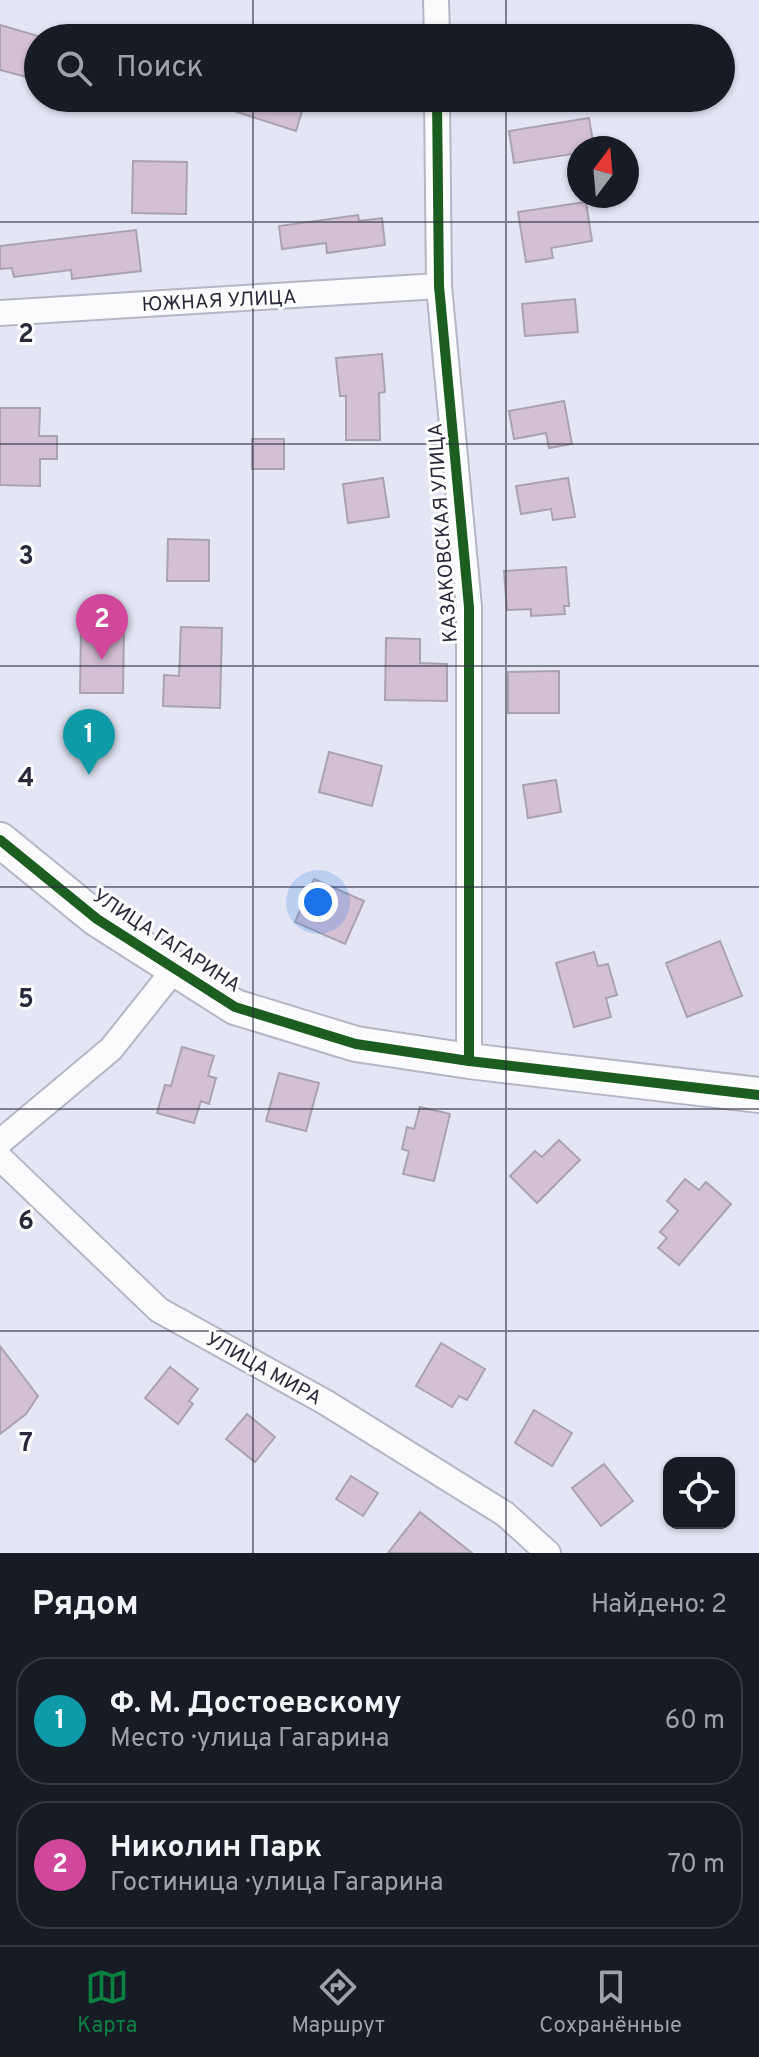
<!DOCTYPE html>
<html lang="ru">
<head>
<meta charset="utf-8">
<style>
  :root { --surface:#171b24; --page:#20242c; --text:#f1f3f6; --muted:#9ea1a6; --line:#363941; --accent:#0b8043 }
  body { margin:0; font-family:Overpass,sans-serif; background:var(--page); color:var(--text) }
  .controls { position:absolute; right:24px; bottom:24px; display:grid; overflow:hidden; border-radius:16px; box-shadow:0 2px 6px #0004 }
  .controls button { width:72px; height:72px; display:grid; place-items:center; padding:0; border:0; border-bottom:2px solid var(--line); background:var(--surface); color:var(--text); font:40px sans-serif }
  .compass { position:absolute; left:567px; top:136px; width:72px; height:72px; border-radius:50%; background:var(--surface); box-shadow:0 2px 6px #0004; rotate:16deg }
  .you { position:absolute; left:318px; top:902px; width:28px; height:28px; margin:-20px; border:6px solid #fff; border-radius:50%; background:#1a73e8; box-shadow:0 0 0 12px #1a73e833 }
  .badge { display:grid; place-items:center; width:52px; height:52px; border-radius:50%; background:var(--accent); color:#fff; font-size:26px; font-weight:700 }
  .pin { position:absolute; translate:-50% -66px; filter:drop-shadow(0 2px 4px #0008) }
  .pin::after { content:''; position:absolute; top:42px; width:28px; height:24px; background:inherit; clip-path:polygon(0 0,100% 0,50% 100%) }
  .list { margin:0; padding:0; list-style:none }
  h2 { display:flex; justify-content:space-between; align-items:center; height:104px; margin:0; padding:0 32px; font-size:34px }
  h2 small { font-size:26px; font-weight:400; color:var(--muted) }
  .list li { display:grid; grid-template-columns:52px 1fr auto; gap:24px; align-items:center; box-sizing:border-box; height:128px; margin:0 16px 16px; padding:0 16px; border:2px solid var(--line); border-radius:32px }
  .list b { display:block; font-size:30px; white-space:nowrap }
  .list p { margin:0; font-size:26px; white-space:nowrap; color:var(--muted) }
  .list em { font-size:26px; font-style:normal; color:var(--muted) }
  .icon { flex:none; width:44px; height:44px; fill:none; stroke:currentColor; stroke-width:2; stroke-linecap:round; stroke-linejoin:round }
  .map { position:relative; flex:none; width:759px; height:1553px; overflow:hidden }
  .search { position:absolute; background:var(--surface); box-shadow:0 2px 6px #0004; left:24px; right:24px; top:24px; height:88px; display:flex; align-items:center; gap:20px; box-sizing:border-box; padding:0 28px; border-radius:44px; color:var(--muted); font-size:30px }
  .sheet { height:392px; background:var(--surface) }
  nav { display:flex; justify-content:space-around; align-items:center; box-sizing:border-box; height:112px; border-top:2px solid var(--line); background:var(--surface); font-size:22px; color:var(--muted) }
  nav a { display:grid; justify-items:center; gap:4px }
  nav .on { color:var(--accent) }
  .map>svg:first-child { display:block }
</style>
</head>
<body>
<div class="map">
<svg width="759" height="1553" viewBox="0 0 759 1553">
  <rect width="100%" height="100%" fill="#e4e6f6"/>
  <g fill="#d4c0d5" stroke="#aaa3af" stroke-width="2">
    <path d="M0,25l38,11v44l-38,-10z"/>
    <path d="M210,98h96l-10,33 -87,-28z"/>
    <path d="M589,118l5,30h-15v5l-65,10 -5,-32z"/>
    <path d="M133,161l54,1 -1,52 -54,-1z"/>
    <path d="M586,202l6,39 -41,7 2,10 -27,4 -8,-50z"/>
    <path d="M358,215l1,6 23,-3 3,27 -58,8 -1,-10 -44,6 -3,-23z"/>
    <path d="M136,230l5,41 -69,8 -1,-9 -57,7 -2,-9 -12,1v-23z"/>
    <path d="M575,299l3,33 -53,4 -3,-32z"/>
    <path d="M382,354l3,38 -6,1 1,47h-34v-44h-6l-4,-38z"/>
    <path d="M564,401l8,43 -23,4 -3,-15 -32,6 -5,-28z"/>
    <path d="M0,408h40l-1,28h18v23h-17v27l-40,-1z"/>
    <rect x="252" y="439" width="32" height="30"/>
    <path d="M383,478l6,39 -41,6 -5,-39z"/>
    <path d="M568,478l7,39 -22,3 -2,-11 -30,5 -5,-28z"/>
    <path d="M168,539l41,1v41h-42z"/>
    <path d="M566,567l3,39h-5l1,8 -34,2v-7l-24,1 -3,-39z"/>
    <path d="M87,623l37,2 -1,68h-43l1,-66h6z"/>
    <path d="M181,627l41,1 -2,80 -57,-2 1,-31 15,1z"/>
    <path d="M386,638l34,1v24l27,1v37l-62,-1z"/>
    <path d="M559,671v42h-51v-41z"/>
    <path d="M329,752l53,14 -10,40 -53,-14z"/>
    <path d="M556,780l5,32 -33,6 -5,-33z"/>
    <path d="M314,879l50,22 -19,43 -50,-22z"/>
    <path d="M720,941l22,55 -55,21 -21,-54z"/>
    <path d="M594,952l4,14 10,-2 9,31 -11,3 5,19 -37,10 -18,-64z"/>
    <path d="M182,1047l32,9 -6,20 8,2 -7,26 -8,-3 -7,22 -37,-10 8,-28 6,1z"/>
    <path d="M279,1073l40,10 -13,48 -40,-10z"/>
    <path d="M420,1107l30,7 -16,67 -31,-7 6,-23 -7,-2 5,-22 7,2z"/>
    <path d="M559,1140l21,20 -43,43 -27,-27 25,-25 7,6z"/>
    <path d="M685,1179l14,11 7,-8 25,22 -52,61 -21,-17 9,-10 -7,-6 18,-21 -11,-10z"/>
    <path d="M441,1343l44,26 -18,31 -8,-4 -7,11 -36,-21z"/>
    <path d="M0,1346l38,50 -12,18 -26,20z"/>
    <path d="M170,1367l28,22 -9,12 4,3 -15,20 -33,-26z"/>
    <path d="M534,1410l38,23 -20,33 -37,-23z"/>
    <path d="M247,1414l28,23 -20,25 -29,-23z"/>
    <path d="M604,1464l29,37 -32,25 -29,-38z"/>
    <path d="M351,1476l27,17 -15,23 -27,-17z"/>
    <path d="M420,1512l52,41h-84z"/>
  </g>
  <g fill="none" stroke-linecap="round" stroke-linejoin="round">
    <g stroke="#b4b6c5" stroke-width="28">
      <g id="street">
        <path d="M436,0l1,38"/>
        <path d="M437,98l2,188 30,321v454"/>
        <path d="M0,313l439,-27"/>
        <path d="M0,1142l111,-93 63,-79"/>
        <path d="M0,1158l159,152 166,92 180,112 43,39"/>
      </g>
    </g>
    <g stroke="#b4b6c5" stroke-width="38">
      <path id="secondary" d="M0,840l97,79 138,88 121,37 113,17 290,34"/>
    </g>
    <use href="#street" stroke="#fbfbfe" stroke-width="24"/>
    <use href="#secondary" stroke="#fbfbfe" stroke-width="34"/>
    <g stroke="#fff" stroke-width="15">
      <g id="cycleway">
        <path d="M437,98l2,188 30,321v454"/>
        <path d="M0,840l97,79 138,88 121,37 113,17 290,34"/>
      </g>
    </g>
    <use href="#cycleway" stroke="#1b5e20" stroke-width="10"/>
  </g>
  <path fill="none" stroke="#28293b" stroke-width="2" stroke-opacity="0.55" d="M253,0v38M506,0v38M253,98v1455M506,98v1455M0,222h759M0,444h759M0,666h759M0,887h759M0,1109h759M0,1331h759"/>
  <g text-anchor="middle" stroke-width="6" stroke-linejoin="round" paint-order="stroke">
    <g font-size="20" fill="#28293b" stroke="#fff">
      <text transform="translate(219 300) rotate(-3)" y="7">ЮЖНАЯ УЛИЦА</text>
      <text transform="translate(442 533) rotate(-94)" y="7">КАЗАКОВСКАЯ УЛИЦА</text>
      <text transform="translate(167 940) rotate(33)" y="7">УЛИЦА ГАГАРИНА</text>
      <text transform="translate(264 1368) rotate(29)" y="7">УЛИЦА МИРА</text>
    </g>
  </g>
  <g font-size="26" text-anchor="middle" font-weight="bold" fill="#28293b" stroke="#fff" stroke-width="6" stroke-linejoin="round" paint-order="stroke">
    <text x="26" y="342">2</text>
    <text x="26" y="564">3</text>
    <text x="26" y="786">4</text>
    <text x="26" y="1007">5</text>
    <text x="26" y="1229">6</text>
    <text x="26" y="1451">7</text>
  </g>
</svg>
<div class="controls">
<button><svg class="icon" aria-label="locate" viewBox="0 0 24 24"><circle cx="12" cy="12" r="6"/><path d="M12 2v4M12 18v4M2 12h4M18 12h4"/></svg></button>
</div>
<svg class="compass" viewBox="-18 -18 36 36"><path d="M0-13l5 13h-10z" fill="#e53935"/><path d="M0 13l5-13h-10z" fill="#9ea1a6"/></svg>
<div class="you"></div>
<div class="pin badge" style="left:89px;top:775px;background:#0f9aa8">1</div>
<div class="pin badge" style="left:102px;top:660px;background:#d1479c">2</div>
<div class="search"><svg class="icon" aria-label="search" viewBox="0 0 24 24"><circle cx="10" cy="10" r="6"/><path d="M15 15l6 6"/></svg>Поиск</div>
</div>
<section class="sheet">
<h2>Рядом<small>Найдено: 2</small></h2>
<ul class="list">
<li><span class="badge" style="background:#0f9aa8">1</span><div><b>Ф. М. Достоевскому</b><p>Место · улица Гагарина</p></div><em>60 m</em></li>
<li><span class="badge" style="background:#d1479c">2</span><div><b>Николин Парк</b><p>Гостиница · улица Гагарина</p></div><em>70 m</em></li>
</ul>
</section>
<nav>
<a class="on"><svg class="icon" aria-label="map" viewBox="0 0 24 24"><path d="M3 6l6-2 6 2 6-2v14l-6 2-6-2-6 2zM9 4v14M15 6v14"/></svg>Карта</a>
<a><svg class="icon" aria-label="directions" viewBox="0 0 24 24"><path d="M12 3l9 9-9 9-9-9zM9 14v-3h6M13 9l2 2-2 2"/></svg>Маршрут</a>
<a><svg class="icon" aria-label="saved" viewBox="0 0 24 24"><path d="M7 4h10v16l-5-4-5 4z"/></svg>Сохранённые</a>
</nav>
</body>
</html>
